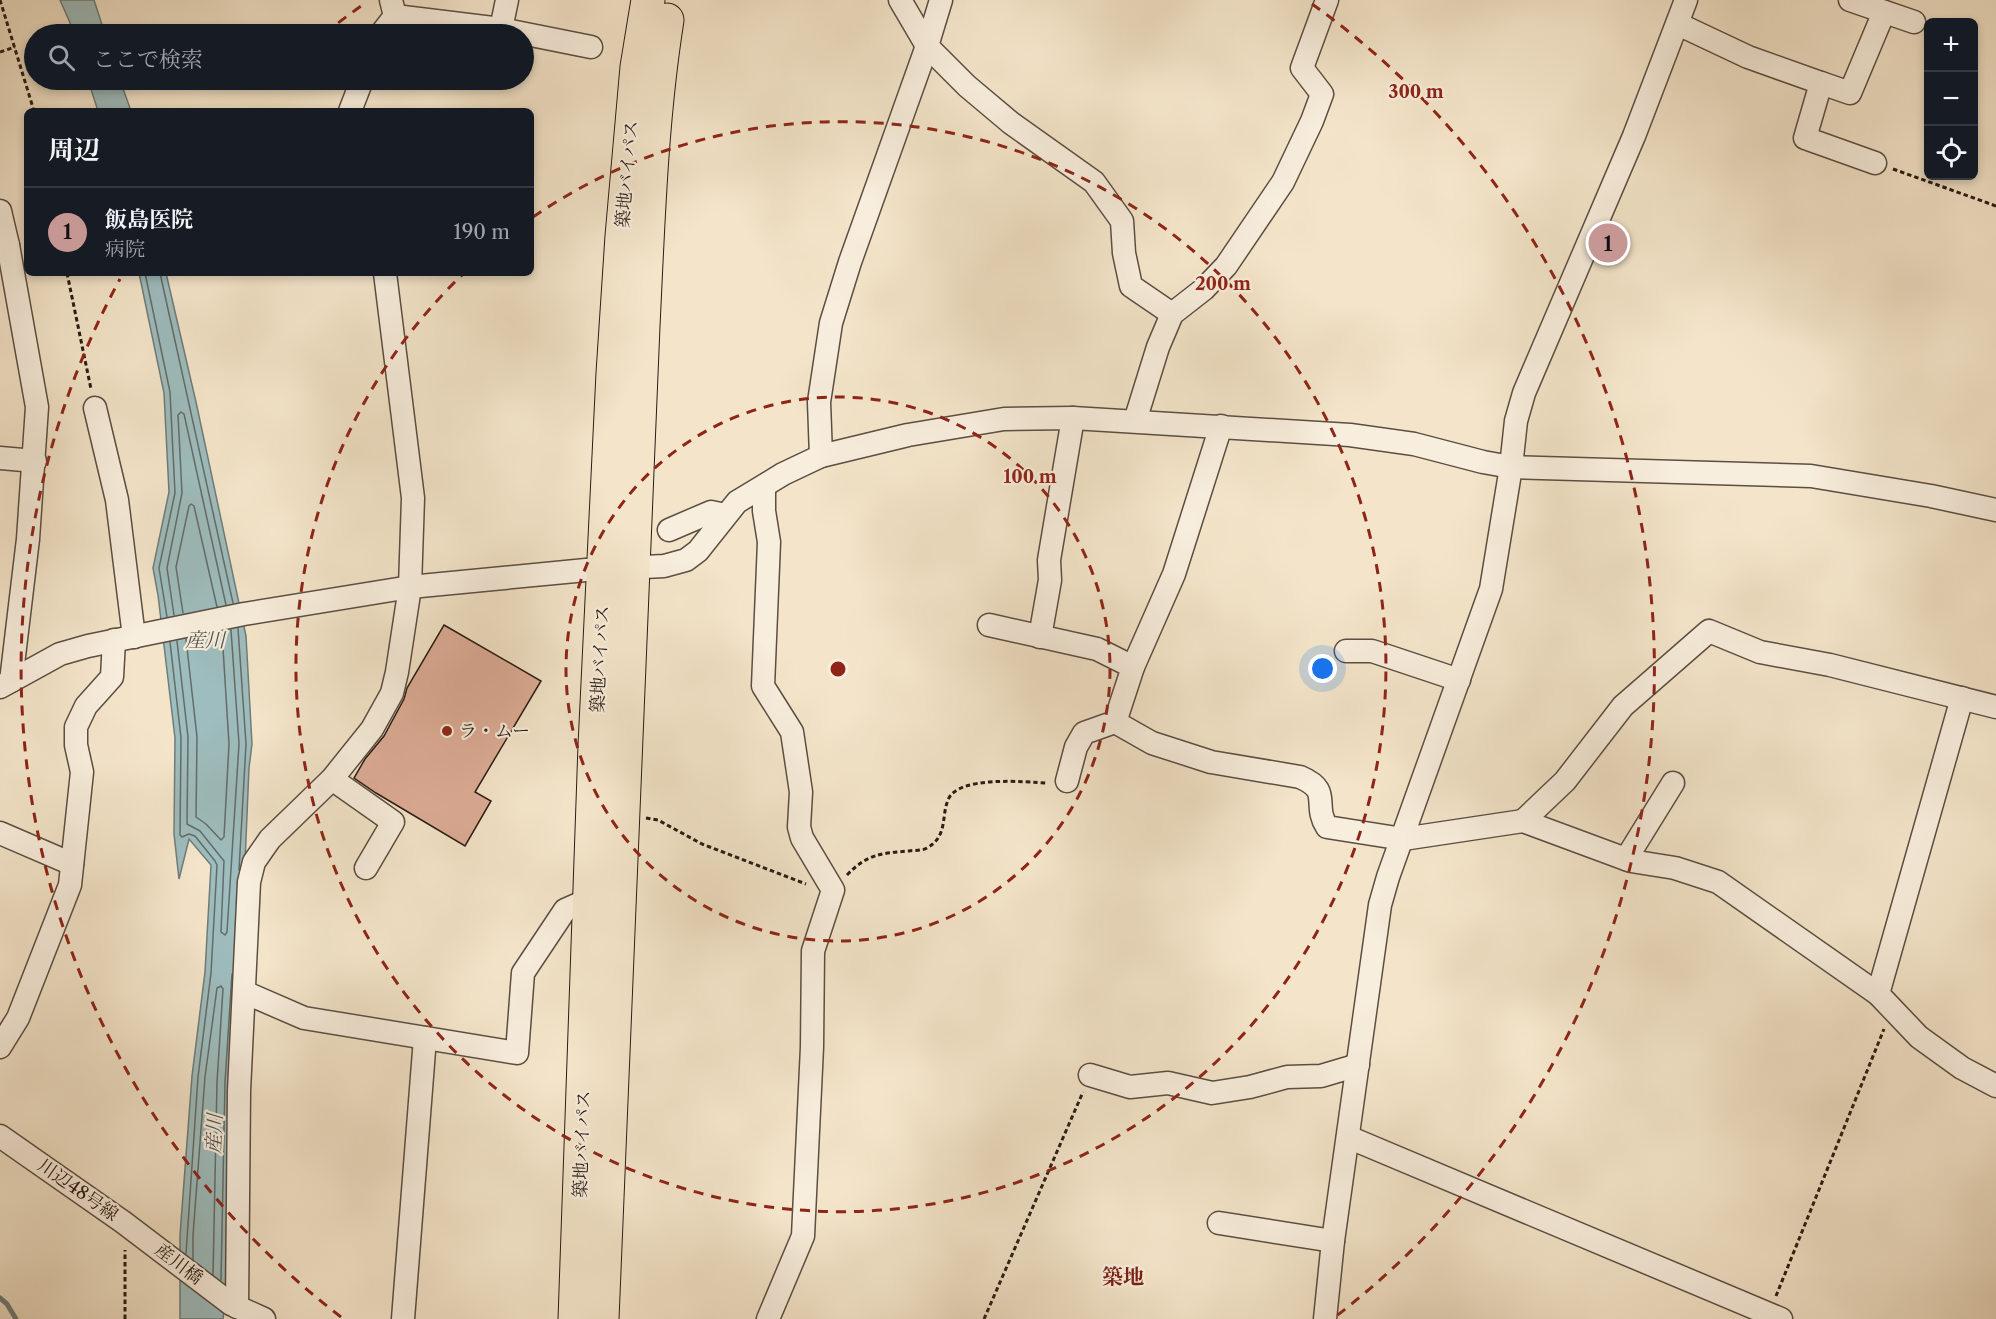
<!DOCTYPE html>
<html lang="ja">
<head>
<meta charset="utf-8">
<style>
  :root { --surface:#171b24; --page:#242831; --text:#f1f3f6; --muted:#9ea1a6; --line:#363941; --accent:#c59692 }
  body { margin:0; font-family:"Libre Caslon Text","Noto Serif JP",serif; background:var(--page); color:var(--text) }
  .controls { position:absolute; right:18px; top:18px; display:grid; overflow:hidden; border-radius:9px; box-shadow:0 3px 9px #0003 }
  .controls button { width:54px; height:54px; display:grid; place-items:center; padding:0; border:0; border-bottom:2px solid var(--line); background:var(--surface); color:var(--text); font:30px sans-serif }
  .you { position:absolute; left:1323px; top:669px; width:21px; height:21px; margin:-15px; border:4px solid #fff; border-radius:50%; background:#1a73e8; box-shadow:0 0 0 9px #1a73e833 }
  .badge { display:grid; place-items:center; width:39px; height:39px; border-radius:50%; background:var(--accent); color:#111; font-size:20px; font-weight:700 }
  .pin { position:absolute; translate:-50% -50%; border:3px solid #fff; box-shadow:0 2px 6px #0006 }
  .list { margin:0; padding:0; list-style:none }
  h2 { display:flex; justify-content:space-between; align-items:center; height:78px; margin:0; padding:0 24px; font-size:26px }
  h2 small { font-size:20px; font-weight:400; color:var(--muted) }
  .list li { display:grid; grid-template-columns:39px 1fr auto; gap:18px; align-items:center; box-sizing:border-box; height:90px; padding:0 24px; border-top:2px solid var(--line) }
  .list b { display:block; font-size:22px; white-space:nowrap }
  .list p { margin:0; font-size:20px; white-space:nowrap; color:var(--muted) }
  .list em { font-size:20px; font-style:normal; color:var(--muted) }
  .icon { flex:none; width:33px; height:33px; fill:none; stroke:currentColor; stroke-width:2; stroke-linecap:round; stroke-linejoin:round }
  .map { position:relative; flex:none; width:1996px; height:1319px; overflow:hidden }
  .search { position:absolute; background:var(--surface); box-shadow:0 3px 9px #0003; left:24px; top:24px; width:510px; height:66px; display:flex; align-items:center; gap:15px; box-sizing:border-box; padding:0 21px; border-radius:33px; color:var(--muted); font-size:22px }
  .panel { position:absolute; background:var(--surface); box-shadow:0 3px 9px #0003; left:24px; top:108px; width:510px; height:168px; border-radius:9px }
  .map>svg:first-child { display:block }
</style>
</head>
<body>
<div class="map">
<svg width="1996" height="1319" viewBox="0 0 1996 1319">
  <rect width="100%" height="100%" fill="#f4e5ca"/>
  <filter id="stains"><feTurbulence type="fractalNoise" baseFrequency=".00333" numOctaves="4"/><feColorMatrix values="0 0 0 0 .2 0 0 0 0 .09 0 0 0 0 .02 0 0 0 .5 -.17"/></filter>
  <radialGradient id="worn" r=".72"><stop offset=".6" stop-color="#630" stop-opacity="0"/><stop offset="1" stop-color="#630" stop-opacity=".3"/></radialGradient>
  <g fill="#9ebdbe" stroke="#6f7c7a" stroke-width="1.5">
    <path d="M60,0h34l11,34h-30z"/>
    <path d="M88,80h32l11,31h-33z"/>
    <path d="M139,273h27l30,129 50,234 6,108 -3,24 -22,518 -4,33h-43v-84l12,-159 13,-104 6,-107 -22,-26 -10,40 -5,-45 1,-96 -17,-143 -5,-27 16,-76 -5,-99z"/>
  </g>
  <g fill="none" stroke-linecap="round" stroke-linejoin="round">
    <g stroke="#636c69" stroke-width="1.5">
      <path d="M145,273l25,119 5,101 -16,75 8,49"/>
      <path d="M160,273l73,330"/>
      <path d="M183,613l-7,-46 13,-61 2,-2 3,2 23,101"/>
      <path d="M174,615l-7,-47 15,-75 -4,-78 3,-3 3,2 42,191"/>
      <path d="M238,628l8,116 -7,126"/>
      <path d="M186,639l11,98 -1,80 10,7 15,16 3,-3 5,-93 -7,-112"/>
      <path d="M177,641l11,96 -1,87 13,7 24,30 -3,71 4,3 2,-3 12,-188 -8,-114"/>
      <path d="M170,642l11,96 -1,97 2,2 7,-3 6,2 20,25 2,4 -6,108 -13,104 -12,177"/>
      <path d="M193,1259v-24l12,-158 12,-89 4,-2 2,3 -6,93 -4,193"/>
      <path d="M221,1280l4,-198 7,-108"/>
    </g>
    <path stroke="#6f7c7a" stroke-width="5" d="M0,1298l7,6 9,15"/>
  </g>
  <path fill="#deac97" stroke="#281b14" stroke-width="1.5" d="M444,625l97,56 -66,111 16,9 -26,45 -89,-53 -22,-15 11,-19 19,-23 20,-37 3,-11z"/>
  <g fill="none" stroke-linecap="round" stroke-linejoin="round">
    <g stroke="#5b4e42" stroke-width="25">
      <g id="minor">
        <path d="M900,0l27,46 40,40 44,37 83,59 28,39 2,32 7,33 41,28"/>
        <path d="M1850,0l64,22"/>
        <path d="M395,16l106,13 90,18"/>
        <path d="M1678,24l70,33 73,26 -16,55 70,25"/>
        <path d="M501,29l6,-29"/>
        <path d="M381,34l14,-18 -4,-16"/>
        <path d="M1821,83l29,10 34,-81"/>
        <path d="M350,111l12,-31"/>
        <path d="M0,211l8,34 -8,2"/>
        <path d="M8,245l29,162 -9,132 -17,142"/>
        <path d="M95,408l22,92 17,137"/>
        <path d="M1135,421l23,-74 14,-33 32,-25 22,-23 57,-84 29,-61 10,-27 -20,-26 25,-68"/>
        <path d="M821,456l-2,-54 12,-79 19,-61 77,-216 14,-46"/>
        <path d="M0,458l35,3"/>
        <path d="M764,486v25l5,31 -6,144 29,46 9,60 -2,35 3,11 31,52 -20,61 -1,96 -9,189 -35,83"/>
        <path d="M669,530l42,-18 14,3"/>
        <path d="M989,625l108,24 36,18"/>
        <path d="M1040,637l10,-57 -1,-20 24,-142"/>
        <path d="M1346,651h26l87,29"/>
        <path d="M0,687l60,-33 28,-8 156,-32 166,-27 176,-17 78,-4 22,-6 12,-9 39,-49 46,-28 38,-18 87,-21 96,-16 69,-1 277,17 64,9 69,18 28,5 300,9 120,20 65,14"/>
        <path d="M1115,722l37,21 59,19 89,15c33,14 12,27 27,50l76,12 120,-18 108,40 44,7 43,14 160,112 41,43 43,31 34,18"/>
        <path d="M332,779l61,43 -27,46"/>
        <path d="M1067,781l9,-34 8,-14 31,-11 18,-55 41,-93 47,-148"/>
        <path d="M1523,821l42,-40 58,-75 86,-75 51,21 70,13 166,42"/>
        <path d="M0,833l72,31"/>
        <path d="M1626,859l47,-76"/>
        <path d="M244,992l60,26 213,35 6,-80 42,-63 25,-11"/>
        <path d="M1878,994l84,-296"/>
        <path d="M0,1047l18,-29 52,-133 12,-113 -6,-27v-18l10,-21 26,-29 2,-37"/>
        <path d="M1090,1075l40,12 38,-4 44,10 38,-6 37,-10 34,-1 37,-11"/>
        <path d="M0,1136l123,86 108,82 33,15"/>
        <path d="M1348,1137l433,182"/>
        <path d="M1219,1223l114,18"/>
        <path d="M237,1307l2,-216 10,-209 5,-20 16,-23 62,-60 40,-50 20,-36 5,-21 13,-85 3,-89 -28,-225"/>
        <path d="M403,1319l22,-281"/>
        <path d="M1325,1319l8,-78 47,-336 8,-28 103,-288 20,-122 5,-46 8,-28 110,-257 52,-136"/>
      </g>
    </g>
    <g stroke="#281b14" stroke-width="35">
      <g id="highway">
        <path d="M575,1319l20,-574 18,-372 9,-137 15,-169 11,-67"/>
        <path d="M602,1319l41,-993c5,-102 8,-205 24,-306"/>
      </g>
    </g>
    <g stroke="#281b14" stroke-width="3" stroke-dasharray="4.5 3" stroke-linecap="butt">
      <path d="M0,0l34,111"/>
      <path d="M0,52l15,-5"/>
      <path d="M1893,169l103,37"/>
      <path d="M67,273l24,116"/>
      <path d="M646,818l12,2 44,24 104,40"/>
      <path d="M847,875c20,-21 35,-22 62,-24 6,-1 13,0 18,-3 21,-12 14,-31 21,-48 9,-25 78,-18 99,-17"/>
      <path d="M1776,1296l108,-267"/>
      <path d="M125,1319v-69"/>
      <path d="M984,1319l99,-227"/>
    </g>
    <use href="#minor" stroke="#f8eedd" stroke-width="22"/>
    <use href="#highway" stroke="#f4e5ca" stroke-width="33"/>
  </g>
  <g fill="none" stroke="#8f2418" stroke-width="3" stroke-dasharray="10 8">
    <circle cx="838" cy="669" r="272"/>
    <path d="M533 217A545 545 0 1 1 463 274"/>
    <path d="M341 1317A817 817 0 0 1 120 279M324 34A817 817 0 0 1 364 4M1312 4A817 817 0 0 1 1335 1317"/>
  </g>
  <circle fill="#8f2418" stroke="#f8eedd" stroke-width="2" cx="447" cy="731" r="6"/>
  <g text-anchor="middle" stroke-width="4.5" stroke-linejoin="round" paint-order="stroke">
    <g font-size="18" fill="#281b14" stroke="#f8eedd">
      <text transform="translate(627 174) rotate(-85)" y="6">築地バイパス</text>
      <text transform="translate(600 659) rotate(-87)" y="6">築地バイパス</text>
      <text transform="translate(582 1144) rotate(-88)" y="6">築地バイパス</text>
      <text transform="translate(78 1190) rotate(35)" y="6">川辺48号線</text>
      <text transform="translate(179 1264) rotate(37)" y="6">産川橋</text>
    </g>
    <g font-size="18" fill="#281b14" stroke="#f8eedd" text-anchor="start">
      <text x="459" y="737">ラ・ムー</text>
    </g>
    <g font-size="20" font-style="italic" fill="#515450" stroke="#f8eedd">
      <text x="205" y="647">産川</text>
      <text transform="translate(214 1134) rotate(-87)" y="7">産川</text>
    </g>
    <g font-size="21" font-weight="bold" fill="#7a1f14" stroke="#f8eedd">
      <text x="1123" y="1284">築地</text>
    </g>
  </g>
  <circle cx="838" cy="669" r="9" fill="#8f2418" stroke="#f8eedd" stroke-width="3"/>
  <g font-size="18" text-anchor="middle" font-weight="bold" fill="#8f2418" stroke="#f8eedd" stroke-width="4.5" stroke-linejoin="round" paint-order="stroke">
    <text x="1416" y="98">300 m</text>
    <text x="1223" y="290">200 m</text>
    <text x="1030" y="483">100 m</text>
  </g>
  <rect width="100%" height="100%" filter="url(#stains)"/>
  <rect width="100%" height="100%" fill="url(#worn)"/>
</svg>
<div class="controls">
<button>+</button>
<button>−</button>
<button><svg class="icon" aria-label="locate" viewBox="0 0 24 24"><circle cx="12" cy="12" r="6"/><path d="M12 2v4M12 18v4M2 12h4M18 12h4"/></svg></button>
</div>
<div class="you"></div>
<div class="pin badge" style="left:1608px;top:243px">1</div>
<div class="search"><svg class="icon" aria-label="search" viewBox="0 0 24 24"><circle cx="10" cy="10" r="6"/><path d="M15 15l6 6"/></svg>ここで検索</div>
<section class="panel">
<h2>周辺<small></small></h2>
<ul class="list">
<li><span class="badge">1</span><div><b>飯島医院</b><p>病院</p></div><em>190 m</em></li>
</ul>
</section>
</div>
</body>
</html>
